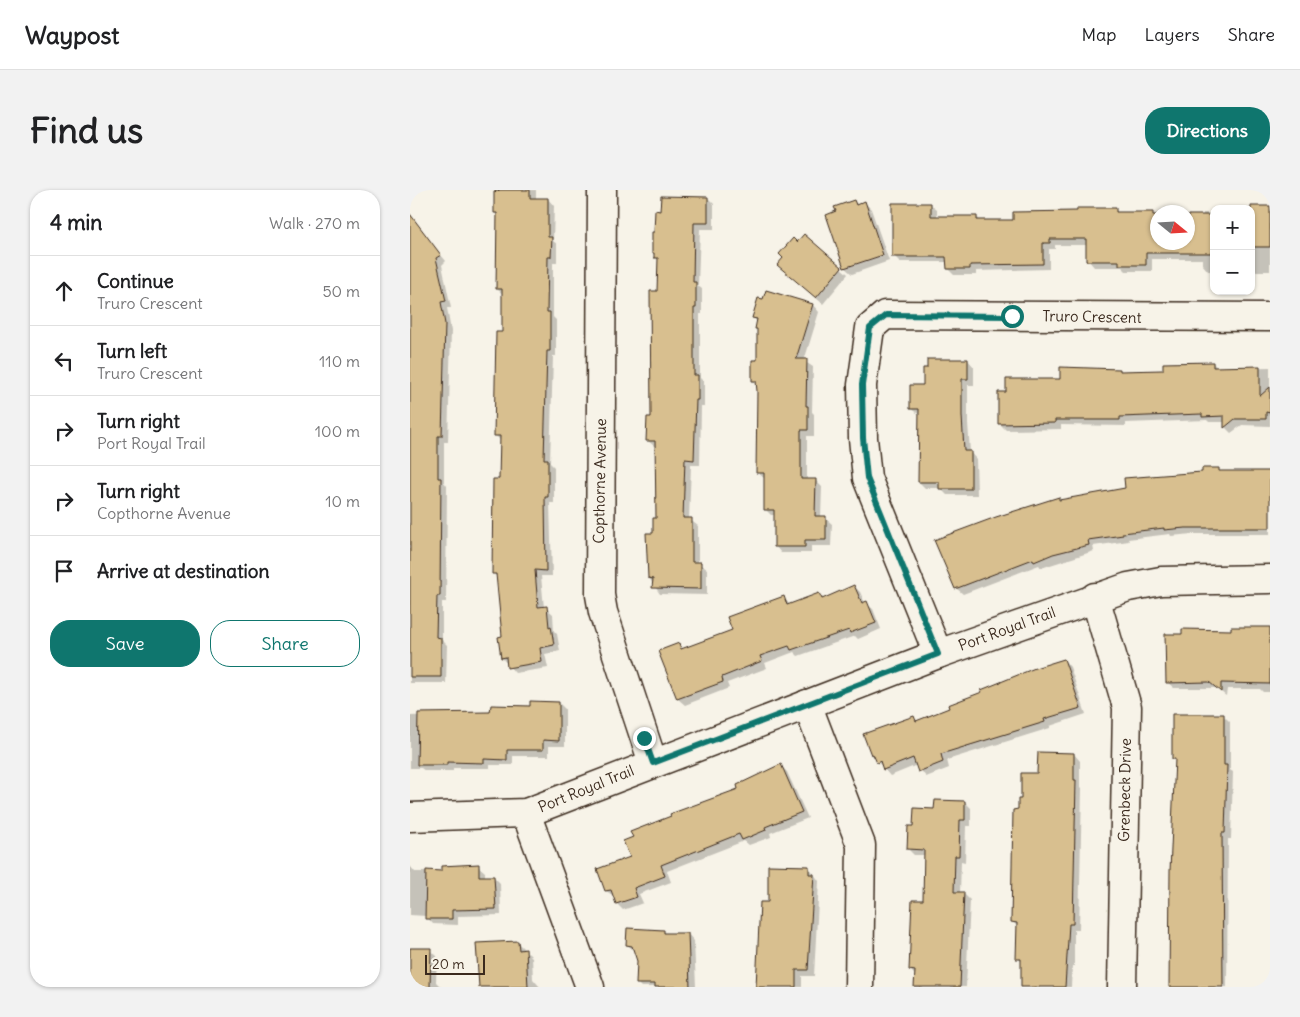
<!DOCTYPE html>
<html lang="en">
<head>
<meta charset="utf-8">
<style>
  :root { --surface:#fff; --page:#f2f2f2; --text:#202124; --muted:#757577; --line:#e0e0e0; --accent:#0f766e }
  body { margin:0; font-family:Delius,sans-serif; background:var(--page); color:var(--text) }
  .controls { position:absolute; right:15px; top:15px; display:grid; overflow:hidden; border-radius:10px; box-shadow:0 1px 4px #0004 }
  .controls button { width:45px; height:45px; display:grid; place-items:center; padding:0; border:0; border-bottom:1px solid var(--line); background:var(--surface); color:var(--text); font:25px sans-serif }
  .compass { position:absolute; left:740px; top:15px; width:45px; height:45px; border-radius:50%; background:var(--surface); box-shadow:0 1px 4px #0004; rotate:108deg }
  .scale { position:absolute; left:15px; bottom:12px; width:60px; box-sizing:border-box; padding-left:5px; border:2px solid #3b2a1e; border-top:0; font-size:14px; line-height:18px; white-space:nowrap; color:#3b2a1e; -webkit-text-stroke:4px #f7f3e8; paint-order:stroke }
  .stop { position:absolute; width:15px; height:15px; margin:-11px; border:4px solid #0f766e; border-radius:50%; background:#fff }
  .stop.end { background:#0f766e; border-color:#fff; box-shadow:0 1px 5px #0008 }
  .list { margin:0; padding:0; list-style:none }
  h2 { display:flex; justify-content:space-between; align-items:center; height:65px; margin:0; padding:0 20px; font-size:21px }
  h2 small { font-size:16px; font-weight:400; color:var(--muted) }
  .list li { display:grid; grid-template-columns:32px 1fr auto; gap:15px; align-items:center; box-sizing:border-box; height:70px; padding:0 20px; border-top:1px solid var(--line) }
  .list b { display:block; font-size:19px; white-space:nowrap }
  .list p { margin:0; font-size:16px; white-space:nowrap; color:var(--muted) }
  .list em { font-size:16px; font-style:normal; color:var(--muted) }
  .actions { display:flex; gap:10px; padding:15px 20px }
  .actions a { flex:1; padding:11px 0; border:1px solid var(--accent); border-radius:20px; text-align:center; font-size:18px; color:var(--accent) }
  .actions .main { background:var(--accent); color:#fff }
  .icon { flex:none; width:28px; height:28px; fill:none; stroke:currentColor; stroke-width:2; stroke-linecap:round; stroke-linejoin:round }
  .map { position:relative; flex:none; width:860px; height:797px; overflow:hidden; border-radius:20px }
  header { display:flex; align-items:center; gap:30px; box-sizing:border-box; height:70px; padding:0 25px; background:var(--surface); border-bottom:1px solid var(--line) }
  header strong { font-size:24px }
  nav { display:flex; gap:28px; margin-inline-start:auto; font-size:18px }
  .intro { display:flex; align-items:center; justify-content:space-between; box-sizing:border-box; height:120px; padding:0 30px }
  h1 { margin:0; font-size:35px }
  .button { padding:12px 22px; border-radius:20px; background:var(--accent); color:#fff; font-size:18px; font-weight:700 }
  main { display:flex; gap:30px; padding:0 30px }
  aside { flex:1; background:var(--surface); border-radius:20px; box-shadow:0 1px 4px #0004 }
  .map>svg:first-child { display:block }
</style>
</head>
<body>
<header>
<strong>Waypost</strong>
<nav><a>Map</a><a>Layers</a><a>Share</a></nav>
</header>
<div class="intro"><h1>Find us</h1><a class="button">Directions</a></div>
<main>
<aside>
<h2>4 min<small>Walk · 270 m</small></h2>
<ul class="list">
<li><svg class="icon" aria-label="ahead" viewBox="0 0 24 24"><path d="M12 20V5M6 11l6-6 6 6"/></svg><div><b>Continue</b><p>Truro Crescent</p></div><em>50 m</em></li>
<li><svg class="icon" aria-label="left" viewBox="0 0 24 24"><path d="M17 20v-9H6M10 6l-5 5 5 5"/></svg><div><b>Turn left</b><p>Truro Crescent</p></div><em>110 m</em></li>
<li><svg class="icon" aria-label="right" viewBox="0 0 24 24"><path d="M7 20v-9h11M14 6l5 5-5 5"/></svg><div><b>Turn right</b><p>Port Royal Trail</p></div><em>100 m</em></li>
<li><svg class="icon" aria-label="right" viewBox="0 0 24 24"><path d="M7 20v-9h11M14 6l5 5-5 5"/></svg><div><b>Turn right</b><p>Copthorne Avenue</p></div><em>10 m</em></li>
<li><svg class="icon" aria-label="arrive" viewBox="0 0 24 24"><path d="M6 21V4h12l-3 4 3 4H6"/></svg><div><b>Arrive at destination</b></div></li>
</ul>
<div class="actions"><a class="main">Save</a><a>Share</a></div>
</aside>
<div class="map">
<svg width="860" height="797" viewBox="0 0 860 797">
  <rect width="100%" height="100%" fill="#f7f3e8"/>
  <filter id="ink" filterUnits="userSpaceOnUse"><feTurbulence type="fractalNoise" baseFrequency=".02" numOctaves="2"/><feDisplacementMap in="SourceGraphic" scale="10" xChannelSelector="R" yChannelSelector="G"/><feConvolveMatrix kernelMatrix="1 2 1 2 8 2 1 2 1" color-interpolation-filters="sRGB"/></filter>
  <g filter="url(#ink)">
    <g fill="#0003">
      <path d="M91,0h35v9h12l6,7 -1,35 4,3v19h-4v54l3,3v36h-3l-3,107 4,4v36h-4l2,73h-11l3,32h2l7,6 1,17 3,3 3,17 -15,3 3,14 -33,5 -13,-15 1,-21 -5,-59 -5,-5 7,-93 1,-39 -6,-6 9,-102v-38l-7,-6 1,-73 -3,-3z"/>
      <path d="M298,8l6,6v25h-14l-2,57 4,3v25h-2v64l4,4v24h-3l-1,59h-9l-2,54 9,7v37l9,6v26l-47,-1 -11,-16 8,-58v-73l-3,-1 -7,-6 5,-21 6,-127 1,-31 -6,-8 2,-20 7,-21z"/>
      <path d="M444,11l4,4 7,-2 6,6 18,52 -37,13 -7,-6 -8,-56z"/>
      <path d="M520,14l7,6v8l40,-1 4,5 33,-1 101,-12 4,5h33l3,2 3,26h30v-26h15v-3h11v58h-6l-6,-7v-5h-50v12h-26l-4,-4h-28l-6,-7v-15h-33v4h-6v20l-73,2v4h-22l-6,-6v-7h-48l-6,-6z"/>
      <path d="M819,17l41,2v62h-19v-62h-22z"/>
      <path d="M0,28l36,43 -4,4 9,43h-4l4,23 -3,111h-4v40l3,4 -1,116h-4v38l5,5 -1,38h-36z"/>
      <path d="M394,46l44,38 -25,30 -38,-33 12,-28z"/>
      <path d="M403,115l6,7 -15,49 9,6 -1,45 2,2v22h-7v44h8l7,7 -1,31h4l7,6 -1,22h-20v7h-30l-6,-7v-31h-4l-6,-6v-30l-8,-7 1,-87 -5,-4 5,-19v-31l-2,-3 2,-6 -5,-4z"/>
      <path d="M558,170l6,7v18h-6v38l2,29 6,7 1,36h-30l-7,-7h-15l-6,-6 1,-67 -9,-6 14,-23z"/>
      <path d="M803,173l4,5 53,-1v59l-28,-1 -11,8 -6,-6v-5h-16l-2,-2 -81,3v3l-65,-1v4l-55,1 -7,-7 8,-30 55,-13 57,-10 3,2 42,-1z"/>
      <path d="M808,280l3,2 49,1v61h-78l-21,2 -1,-2 -42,5 1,2 -36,5 1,5 -53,17 -2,-3 -76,29 -7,-6 102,-90 3,3z"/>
      <path d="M444,396l6,6 5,11 8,6 8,20 -23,10 -3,-3 -57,20 -4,-4 -29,11 2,5 -40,15 2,5 -44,17 -7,-6 -18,-47 19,-7 5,5 50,-20 49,-33 7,8 29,-11 5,5z"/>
      <path d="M860,438v64h-7l-3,-3h-33l-1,7 -10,-8h-42l-7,-6 65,-50z"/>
      <path d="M654,470l6,7 16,47 -36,12v2l-103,32 2,8 -23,9 -9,-12 -27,11 -18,-21 -8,-21 50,-16 4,4z"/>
      <path d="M149,513l6,6v37h-16v10h-36v9h-23v3h-37v3h-28l-4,-3h-11v-52l82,-3z"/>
      <path d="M814,526l6,6v48l3,2 -2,67h-3l-1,148h-57l6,-226 -2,-3z"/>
      <path d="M664,564l6,7v25l2,2 -3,142h-5v36h-2l-1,21h-48v-24l-5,-5v-31l-5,-5 6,-111 3,-10 17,-27z"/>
      <path d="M371,576l6,6 21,46 -38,15 1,4 -22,8 -5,-4 -77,30 4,11 -32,12 4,9 -20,7 -6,-6 -3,-8 -8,-5 25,-33z"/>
      <path d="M555,612l6,6v18h-5l-1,36 -4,-1 -1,33h4l6,6 -4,87h-51l1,-11 -6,-6 15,-69v-46h-11l-6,-6 6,-22 22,-17z"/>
      <path d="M0,676l5,6h27l36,-6 7,6v5h9l6,6 1,32 -43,1v9l-25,-1 -7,-8 -16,-1z"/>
      <path d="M399,677l10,14 -5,95h-12v11h-46l13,-83z"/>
      <path d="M254,741l3,4 21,-1 6,7 2,46h-55l-3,-3v-23l-4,-10 -6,-6z"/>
      <path d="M108,753l14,14 1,22 7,8h-60z"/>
      <path d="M0,759l20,1 7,6 -1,26 5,5h-31z"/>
    </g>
    <g fill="#d8bf8f" stroke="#3b2a1e">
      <path d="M90,0h30v8h18v39h4l-1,20h-3l-1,55h3v39h-3l-3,108h4v38h-3l1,74 -11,-1 3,37 9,-1 2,21 2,-1 3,19 -14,3 2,14 -35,6 -1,-11 -5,1 -3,-21 4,-1 -6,-62h-4l1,-95h6l1,-43h-6l2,-104h6v-43h-6l1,-76h-3v-21z"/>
      <path d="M251,6l47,1v26h-14l-1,59h3v26h-2v67h4v25h-2l-2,60 -9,-1 -2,59h9v44h9v27l-49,-1 1,-9 -5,-1 -2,-45h7v-15h3l-1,-77h-9l1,-24h4l-1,-126h7l1,-33h-4v-5h-2v-21h2l1,-22 5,1z"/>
      <path d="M444,10l2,5 9,-4 18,54 -39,13 -18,-53 10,-4 -2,-4z"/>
      <path d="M482,13h39v13h46v4h36v-8l64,-1v-3h39v4h37v3h5v27h30v-27h26v38h-68v12h-27v-4h-33v-22h-36v4h-7v21l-73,1v4h-23l-1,-12h-54z"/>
      <rect x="841" y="16" width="19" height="41"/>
      <path d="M0,24l31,41 -5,3 10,43 -5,1 4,22 -3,112h-4v42h3l-1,118h-3l-1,41 5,1v39h-31z"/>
      <path d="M394,44l38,33 -26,31 -39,-33 6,-7 -4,-4 14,-16 4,4z"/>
      <path d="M356,100l47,14 -17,55h11l-1,47h2v24h-7v49h15l-1,37h11v24h-21v7h-31v-37h-10v-37h-8l1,-82 -1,-10h-4v-21h5v-31h-2l2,-10 -5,-1 6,-20 5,1z"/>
      <path d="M517,169h41v20h-6v37l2,35h7v38h-32v-7h-21l1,-73h-9v-24h13v-17h4z"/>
      <path d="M803,172v5l47,-1v30l10,-9v26l-4,-1v7h-31l-11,9v-12l-22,1v-3l-82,3v3h-65v3l-57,1v-32h8v-13h54v-12l60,2v2l43,-1v-7z"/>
      <path d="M792,278h17v3h51v57h-85l-21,2v-2l-41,5v2l-35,5 1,5 -36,9 -19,8 -1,-3 -78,30 -21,-49 62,-23 63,-20v3l66,-12 -1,-10 78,-6z"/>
      <path d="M444,395l8,18 5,-2 9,22 -26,10 -1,-3 -58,20 -2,-4 -29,10 2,5 -40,16 1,5 -46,17 -19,-48 21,-8 2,6 51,-19 -5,-13 57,-21 3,9 32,-12 3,6z"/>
      <path d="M821,437h39v57l-49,-1v9l-12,-10 -43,1 -1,-49h17v-5l49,1z"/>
      <path d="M654,469l17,49 -37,11 1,3 -104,32 2,8 -25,10 -5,-14 -30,12 -3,-9 -3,2 -4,-9 -2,1 -8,-21 51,-18 2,5 33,-13 -1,-3 34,-13 -1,-2 54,-22z"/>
      <path d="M120,511l29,1v39l-16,-1v10h-36v10l-23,-1v4l-37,-1v3h-30l1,-52 72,-1 1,-7 39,1z"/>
      <path d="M762,524h52v51h3l-2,68h-3l1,154h-54l1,-116 5,-112h-3z"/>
      <path d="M628,562l36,1v27h2l-3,144h-4l-4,63h-44v-28h-5l1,-36 -6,-1 2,-112 5,-1v-10h3v-26h16z"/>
      <path d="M371,574l21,48 -37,15 1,3 -24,10 -3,-6 -78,31 4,11 -31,12 3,9 -21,7 -5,-14 -6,1 -8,-22 33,-12 -7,-16 10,-4 -3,-5 41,-16 -1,-2 68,-25 -1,-4z"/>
      <path d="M525,610l30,1v19h-5l-1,36h-4l-1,36h10l-4,95h-46l1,-16 -6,-1 3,-70h11l1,-50 -17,-1 1,-23h5l1,-18 20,1z"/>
      <path d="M69,674v12h15l2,33 -44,1v9h-27l1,-49 15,1v-5z"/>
      <path d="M358,675l41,1v8h5l-6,96h-12v17h-40l4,-85h8z"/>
      <path d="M217,738l37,2v3h24l2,54h-35v-3h-19l1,-23 -5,-15 -6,-1z"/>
      <path d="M108,751l1,9 7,-1 2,38h-49l-3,-44z"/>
      <path d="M0,758h21l-1,39h-20z"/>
    </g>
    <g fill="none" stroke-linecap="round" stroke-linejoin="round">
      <g stroke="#3b2a1e" stroke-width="31">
        <g id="minor">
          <path d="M192,0l-2,405 3,17 50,151"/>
          <path d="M685,407l32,110 -5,280"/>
          <path d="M528,464l-71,-176 -4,-40 -1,-53 8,-57 15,-13 385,2"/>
          <path d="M397,514l54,141 -2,142"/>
          <path d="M116,623l64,174"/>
          <path d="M0,627l116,-4 412,-159 190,-67 33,-6 109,-2"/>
        </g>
      </g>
      <use href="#minor" stroke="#f7f3e8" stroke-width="28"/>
    </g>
  </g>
  <g fill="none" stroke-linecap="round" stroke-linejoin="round" filter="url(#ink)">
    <path stroke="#0f766e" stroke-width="6" d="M234,548l9,25 285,-109 -71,-176 -4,-40 -1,-53 8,-57 16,-13 126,1"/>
  </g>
  <g text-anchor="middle" stroke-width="4" stroke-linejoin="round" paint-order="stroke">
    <g font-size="15" fill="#3b2a1e" stroke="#f7f3e8">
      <text transform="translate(682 127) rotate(1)" y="5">Truro Crescent</text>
      <text transform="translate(190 291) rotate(-89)" y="5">Copthorne Avenue</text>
      <text transform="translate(597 439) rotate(-20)" y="5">Port Royal Trail</text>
      <text transform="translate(176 599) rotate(-22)" y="5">Port Royal Trail</text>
      <text transform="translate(715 600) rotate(-89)" y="5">Grenbeck Drive</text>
    </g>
  </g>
</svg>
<div class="controls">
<button>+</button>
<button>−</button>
</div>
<svg class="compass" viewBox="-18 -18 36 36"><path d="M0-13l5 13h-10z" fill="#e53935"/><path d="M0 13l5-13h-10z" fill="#757577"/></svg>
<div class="scale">20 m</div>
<div class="stop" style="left:602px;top:126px"></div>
<div class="stop end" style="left:234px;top:548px"></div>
</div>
</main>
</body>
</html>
